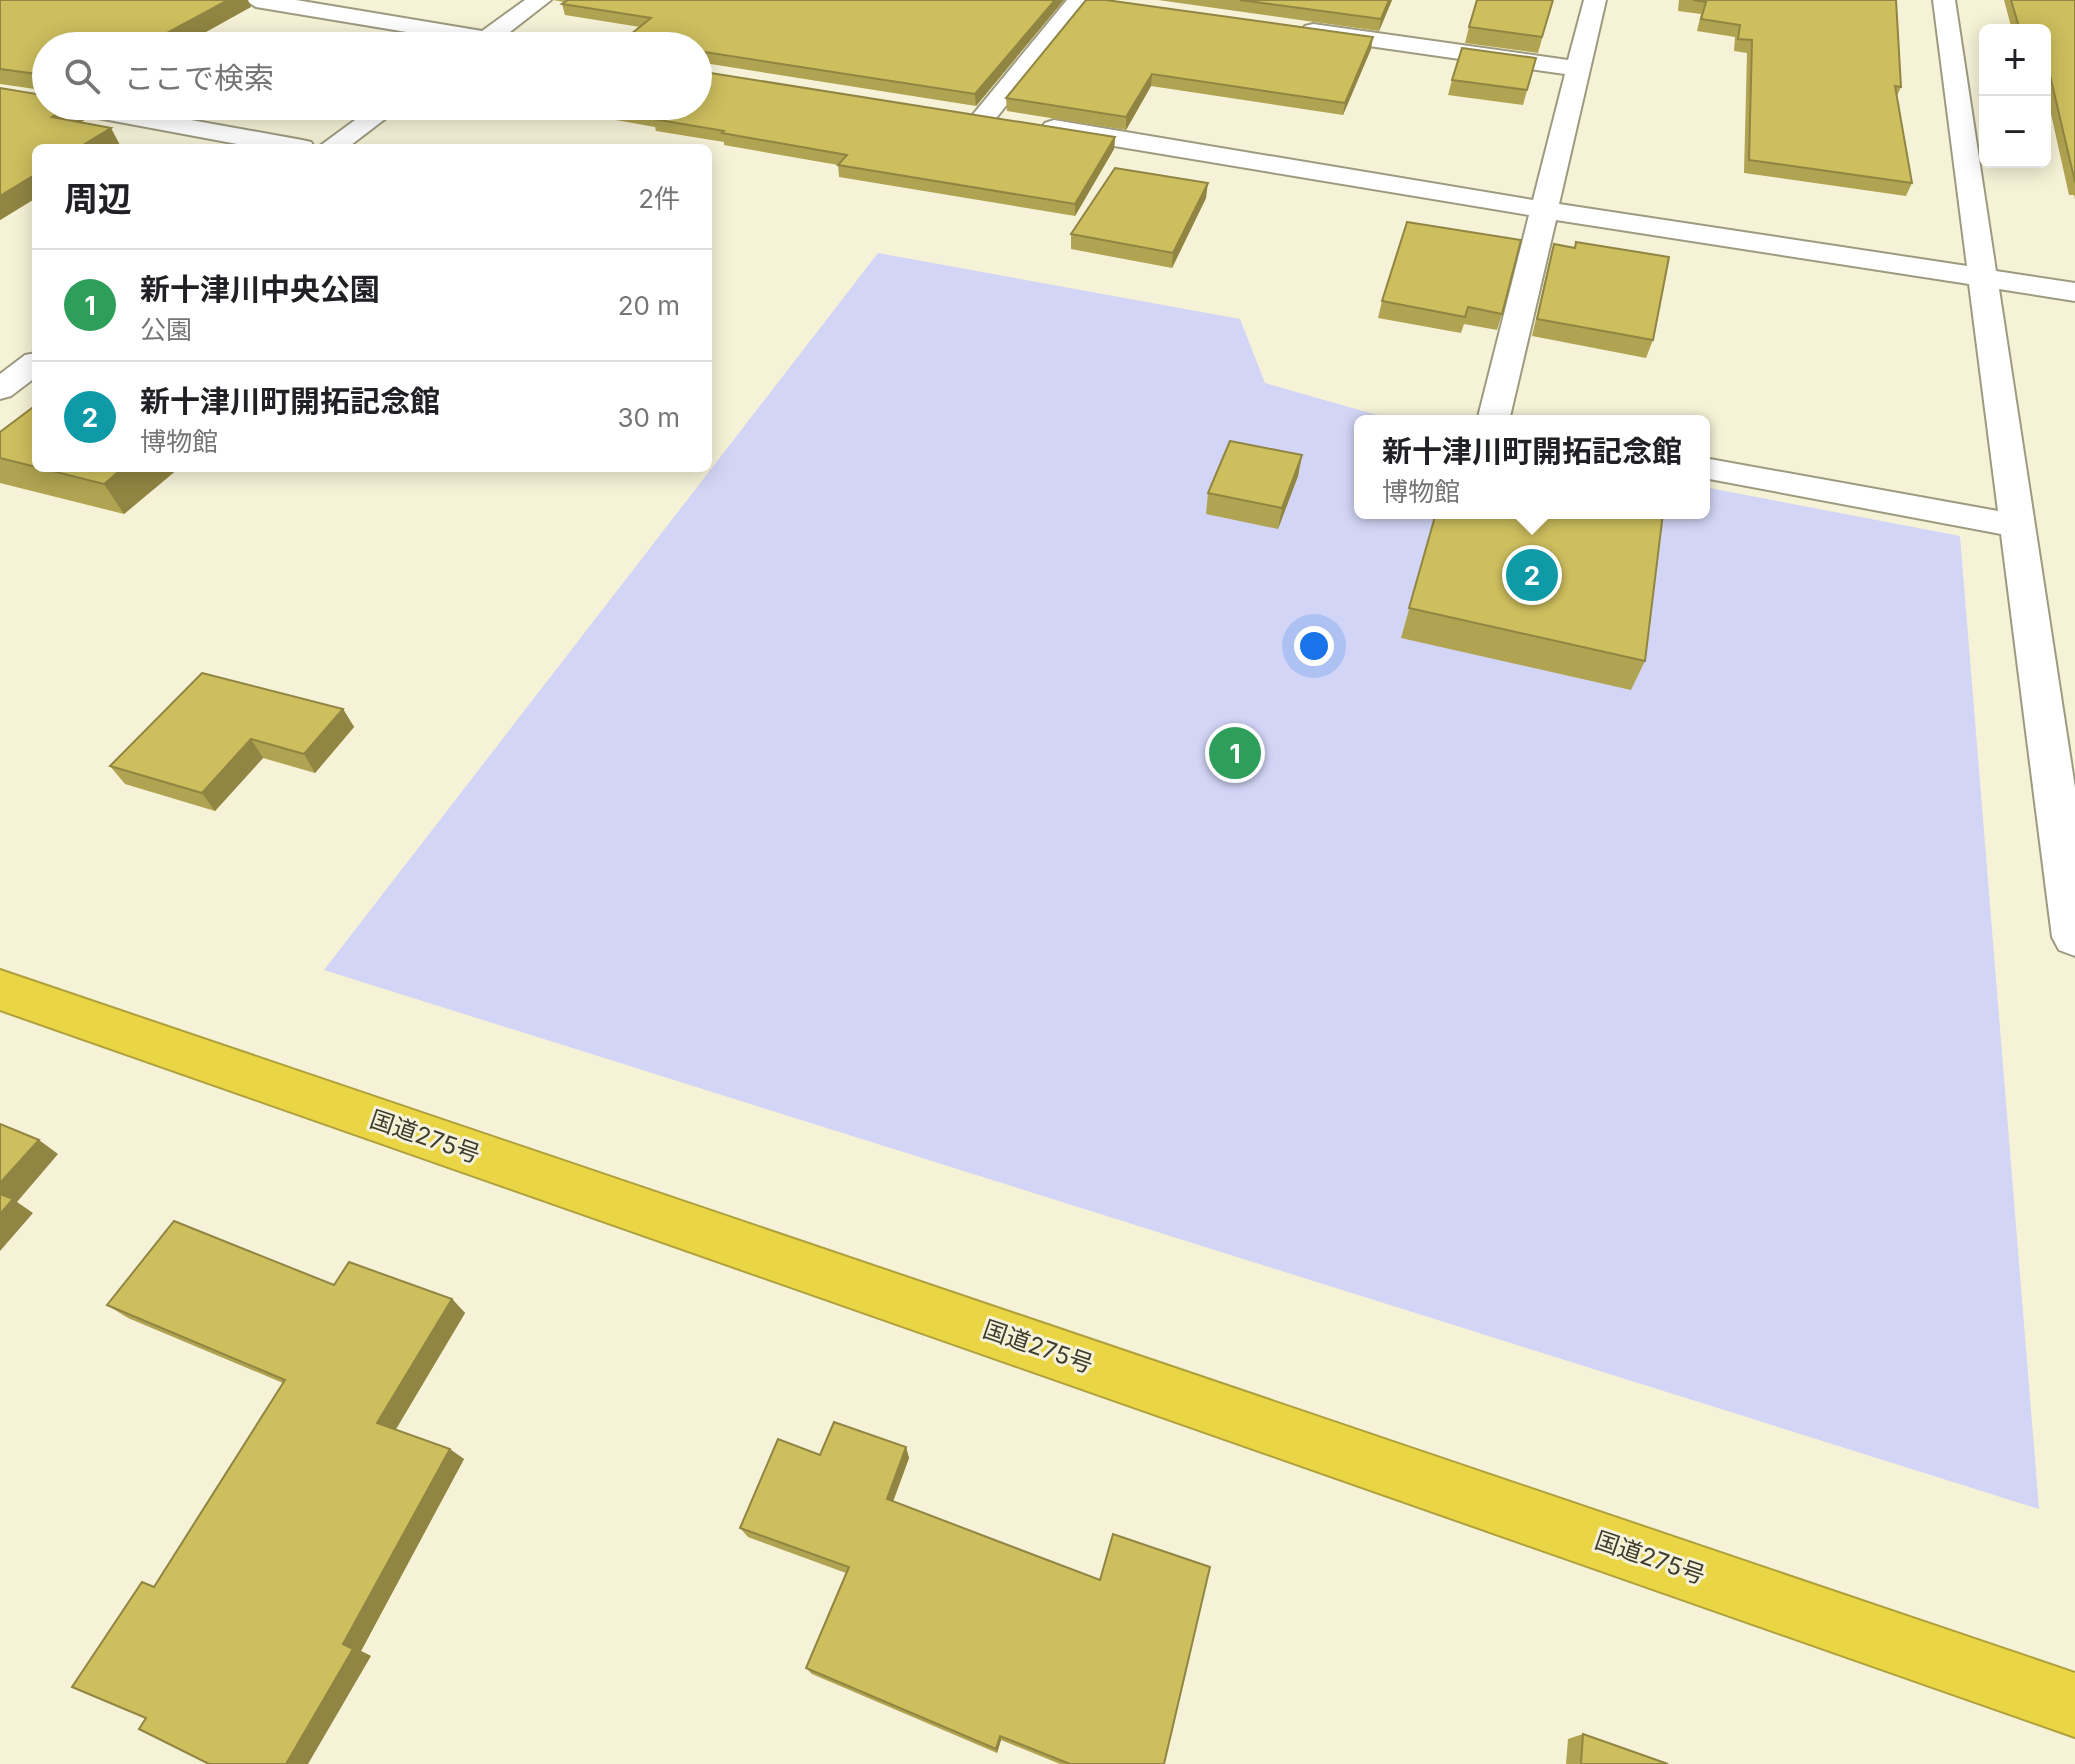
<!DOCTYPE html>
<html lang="ja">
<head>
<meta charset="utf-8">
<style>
  :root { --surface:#fff; --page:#f2f2f2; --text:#202124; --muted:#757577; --line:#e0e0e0; --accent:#4c42b8 }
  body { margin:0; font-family:Inter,"Noto Sans JP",sans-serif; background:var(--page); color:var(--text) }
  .controls { position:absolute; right:24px; top:24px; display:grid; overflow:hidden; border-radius:12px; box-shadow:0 4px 20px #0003 }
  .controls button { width:72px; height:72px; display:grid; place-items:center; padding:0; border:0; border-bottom:2px solid var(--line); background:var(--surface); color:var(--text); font:40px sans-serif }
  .you { position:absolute; left:1314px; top:646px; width:28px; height:28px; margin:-20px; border:6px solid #fff; border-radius:50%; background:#1a73e8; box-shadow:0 0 0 12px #1a73e833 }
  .badge { display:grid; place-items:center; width:52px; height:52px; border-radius:50%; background:var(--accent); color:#fff; font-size:26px; font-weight:700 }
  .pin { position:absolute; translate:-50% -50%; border:4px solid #fff; box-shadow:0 2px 8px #0006 }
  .popup { position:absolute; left:1354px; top:415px; width:356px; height:104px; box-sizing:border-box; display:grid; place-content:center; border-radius:12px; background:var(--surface); filter:drop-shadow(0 2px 6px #0005); font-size:26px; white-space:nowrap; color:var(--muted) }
  .popup b { font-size:30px; color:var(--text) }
  .popup::after { content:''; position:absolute; left:50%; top:100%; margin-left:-16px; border:16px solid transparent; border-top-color:var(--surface) }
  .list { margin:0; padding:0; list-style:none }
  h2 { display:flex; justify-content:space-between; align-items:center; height:104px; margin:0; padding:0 32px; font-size:34px }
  h2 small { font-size:26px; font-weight:400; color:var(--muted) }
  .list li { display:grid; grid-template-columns:52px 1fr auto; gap:24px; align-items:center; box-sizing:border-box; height:112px; padding:0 32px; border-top:2px solid var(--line) }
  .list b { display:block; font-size:30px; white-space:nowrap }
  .list p { margin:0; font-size:26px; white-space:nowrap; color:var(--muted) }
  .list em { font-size:26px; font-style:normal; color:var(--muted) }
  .icon { flex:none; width:44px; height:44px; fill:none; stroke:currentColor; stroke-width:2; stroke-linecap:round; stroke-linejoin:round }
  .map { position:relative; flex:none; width:2075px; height:1764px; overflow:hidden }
  .search { position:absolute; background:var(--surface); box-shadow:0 4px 20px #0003; left:32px; top:32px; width:680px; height:88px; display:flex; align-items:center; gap:20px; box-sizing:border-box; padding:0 28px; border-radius:44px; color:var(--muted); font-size:30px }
  .panel { position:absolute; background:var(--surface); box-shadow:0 4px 20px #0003; left:32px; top:144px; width:680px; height:328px; border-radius:12px }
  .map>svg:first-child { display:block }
</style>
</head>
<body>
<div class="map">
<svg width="2075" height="1764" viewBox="0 0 2075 1764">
  <rect width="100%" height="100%" fill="#f6f2d7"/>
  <path fill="#d2d5f6" d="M878,253l362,66 25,64 133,38h-38v92h344v-26l256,49 79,973 -1715,-539z"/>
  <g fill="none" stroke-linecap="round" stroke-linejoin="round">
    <g stroke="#9d9a80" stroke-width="4">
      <g id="minor">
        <path d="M245,0h51l186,31 43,-31h26l-45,35 32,6 4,5h-78l3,-4 -211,-35z"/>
        <path d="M1067,0h23l-97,122h-18l-4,-5 4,-5z"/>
        <path d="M1584,0h22l-47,204 408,62 -34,-266h22l41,271 79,12v18l-76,-12 76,499v168l-16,-6 -7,-13 -51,-403 -297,-56v-20l294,53 -29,-227 -413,-64 -47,201h-32l52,-206 -475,-79 -9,-3 -4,-5 4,-5 9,-3 479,80 32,-126 -252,-36 -8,-2 -4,-5 4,-5 8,-2 255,36z"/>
        <path d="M59,106h54l189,34 9,2 4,6h-56l-188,-35 -9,-2z"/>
        <path d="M374,106h28l-55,42h-30z"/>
        <path d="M36,353v24l-25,19 -11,3v-25l25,-19z"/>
      </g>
    </g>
    <g stroke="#aea03d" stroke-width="4">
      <path id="highway" d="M0,970l2075,703v64l-2075,-727z"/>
    </g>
    <use href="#minor" fill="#fff" fill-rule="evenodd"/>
    <use href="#highway" fill="#ead644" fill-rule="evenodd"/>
  </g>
  <g fill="#b0a351">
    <path d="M0,0l251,7 -205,39v60h33l7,13 -5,3 39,23 -4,3h-80v50l-36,22v-132l36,6 7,-2 -1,-2 -42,-6z"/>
    <path d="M553,0h511l-88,106 -278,-44v-16l-58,-19 -75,-12 -3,-11 2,-2z"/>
    <path d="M1086,0l285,49 -28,66 -192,-29 -25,44 -119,-19 -1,-13z"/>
    <path d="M1158,0h234l-13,31z"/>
    <path d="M1553,0l-15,53 -73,-10 4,-16z"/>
    <path d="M1679,0h217l5,87 -4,9 15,87 -6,13 -162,-23 3,-120 -13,-2 1,-14 -38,-6 4,-17 -23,-3z"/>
    <path d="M2004,0h71v199l-1,-4h-5l-24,-108v-57h-33z"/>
    <path d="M1536,58l-13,47 -75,-10 4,-15z"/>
    <path d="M553,106h145l417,31 -1,12 -39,67 -236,-39 -1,-12 -114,-20v-3l-68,-11 -1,-4 -101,-18z"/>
    <path d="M1206,198l-34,70 -101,-19v-15z"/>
    <path d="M1407,222l95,92 -5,16 -33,-6 -3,9 -83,-15 4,-17z"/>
    <path d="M1554,244l99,96 -7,18 -114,-22 17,-74z"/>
    <path d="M36,405v63h143l-55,46 -124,-31v-51z"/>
    <path d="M1302,455l-4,21 -20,53 -72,-15 2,-21z"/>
    <path d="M1436,513l209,148 -14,29 -230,-52z"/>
    <path d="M343,709l11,18 -39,46 -52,-15 -48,53 -90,-27 -15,-18z"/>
    <path d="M334,1285l118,14 13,14 -69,116 68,30 -103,192 10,5 -225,62 8,-132 129,-203 -155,-65 -21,-13z"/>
    <path d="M906,1447l3,11 -16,44 271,262h-104l-59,-24 -4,13 -185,-79 -6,-6 40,-95 -98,-36 -8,-9z"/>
    <path d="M1583,1734l85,30h-102l2,-25z"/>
  </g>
  <g fill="#908542">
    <path d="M228,0h20l3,7 -70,39h-38z"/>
    <path d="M1055,0h9l-88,106 -1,-12z"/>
    <path d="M1389,0h3l-13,31 2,-12z"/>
    <path d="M1373,37l-2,12 -28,66 2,-12z"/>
    <path d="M1152,74l-1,12 -25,44v-13z"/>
    <path d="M70,106h9l7,13 -24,15 -10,-17z"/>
    <path d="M111,128l9,17 -4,3h-38z"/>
    <path d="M1115,137l-1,12 -39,67v-12z"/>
    <path d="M36,174v24l-36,22v-24z"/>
    <path d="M1208,183l-2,15 -34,70 1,-15z"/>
    <path d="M1302,455l-4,21 -20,53 4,-21z"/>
    <path d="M123,468h56l-55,46 -20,-30z"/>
    <path d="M343,709l11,18 -39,46 -11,-19z"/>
    <path d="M251,739l12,19 -48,53 -13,-18z"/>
    <path d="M39,1140l19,14 -41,48 16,11 -33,38v-68z"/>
    <path d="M452,1299l13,14 -72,121 -16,-11z"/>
    <path d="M906,1447l3,11 -19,51 -3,-10z"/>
    <path d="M450,1449l14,10 -103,192 10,5 -63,108h-22l57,-120z"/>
    <path d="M1000,1736l1,4 -4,13 -1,-4z"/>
  </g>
  <g fill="#cdbe5e" stroke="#908542" stroke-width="2">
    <path d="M0,0h228l-85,46h-97v40h-6l-3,-12 -37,-5z"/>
    <path d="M568,0h487l-80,94 -277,-43v-5h-82l35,-28 -89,-14z"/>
    <path d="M1086,0h20l267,37 -28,66 -193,-29 -26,43 -120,-19z"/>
    <path d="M1240,0h149l-8,19z"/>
    <path d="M1477,0h76l-11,37 -73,-10z"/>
    <path d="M1693,0h203l5,87 -6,-1 17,97 -163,-23 3,-120 -14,-1 2,-14 -39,-6 5,-17z"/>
    <path d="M2011,0h64v182l-30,-128v-24h-25z"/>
    <path d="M1462,48l74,10 -9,32 -75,-10z"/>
    <path d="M698,71l417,66 -40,67 -237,-39 9,-10 -125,-22 2,-2 -71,-12 4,-3 -56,-10h97z"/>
    <path d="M0,88l36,6 10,-3v15h24l-18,11 59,11 -33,20h-42v26l-36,22z"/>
    <path d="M1115,168l93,15 -35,70 -102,-19z"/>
    <path d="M1407,222l114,18 -19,74 -34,-7 -3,10 -83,-16z"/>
    <path d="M1576,242l93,15 -16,83 -116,-21 17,-75 21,4z"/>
    <path d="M36,405v62l-36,-9v-26z"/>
    <path d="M1230,441l72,14 -20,53 -74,-15z"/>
    <path d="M40,468h83l-19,16z"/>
    <path d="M1436,513h227l-18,148 -236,-53z"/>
    <path d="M202,673l141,36 -39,45 -53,-15 -49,54 -92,-27z"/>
    <path d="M0,1124l39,16 -39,43z"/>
    <path d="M0,1194l13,5 -13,15z"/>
    <path d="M174,1221l160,64 15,-23 103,37 -75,124 73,26 -107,195 10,5 -67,115h-77l-70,-35 7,-11 -74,-31 70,-105 12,5 131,-207 -178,-75z"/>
    <path d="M834,1422l72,25 -19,52 213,81 13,-46 97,33 -46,197h-94l-70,-28 -4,13 -190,-81 43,-101 -109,-39 38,-89 42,16z"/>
    <path d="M1583,1734l85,30h-87z"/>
  </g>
  <g text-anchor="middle" stroke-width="6" stroke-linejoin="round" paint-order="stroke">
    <g font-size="24" fill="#3e3c31" stroke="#f6f2d7">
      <text transform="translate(425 1137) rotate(19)" y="8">国道275号</text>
      <text transform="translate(1038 1347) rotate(19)" y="8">国道275号</text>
      <text transform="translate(1650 1558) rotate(19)" y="8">国道275号</text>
    </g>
  </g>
</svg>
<div class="controls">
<button>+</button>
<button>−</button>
</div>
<div class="you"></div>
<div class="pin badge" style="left:1235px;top:753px;background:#2e9e5b">1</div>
<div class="pin badge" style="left:1532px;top:575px;background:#0f9aa8">2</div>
<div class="popup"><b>新十津川町開拓記念館</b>博物館</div>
<div class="search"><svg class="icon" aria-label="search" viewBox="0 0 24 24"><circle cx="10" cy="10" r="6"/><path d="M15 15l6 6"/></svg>ここで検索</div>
<section class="panel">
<h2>周辺<small>2件</small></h2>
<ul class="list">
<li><span class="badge" style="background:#2e9e5b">1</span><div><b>新十津川中央公園</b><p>公園</p></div><em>20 m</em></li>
<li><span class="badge" style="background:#0f9aa8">2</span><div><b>新十津川町開拓記念館</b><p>博物館</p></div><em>30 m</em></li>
</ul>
</section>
</div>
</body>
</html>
